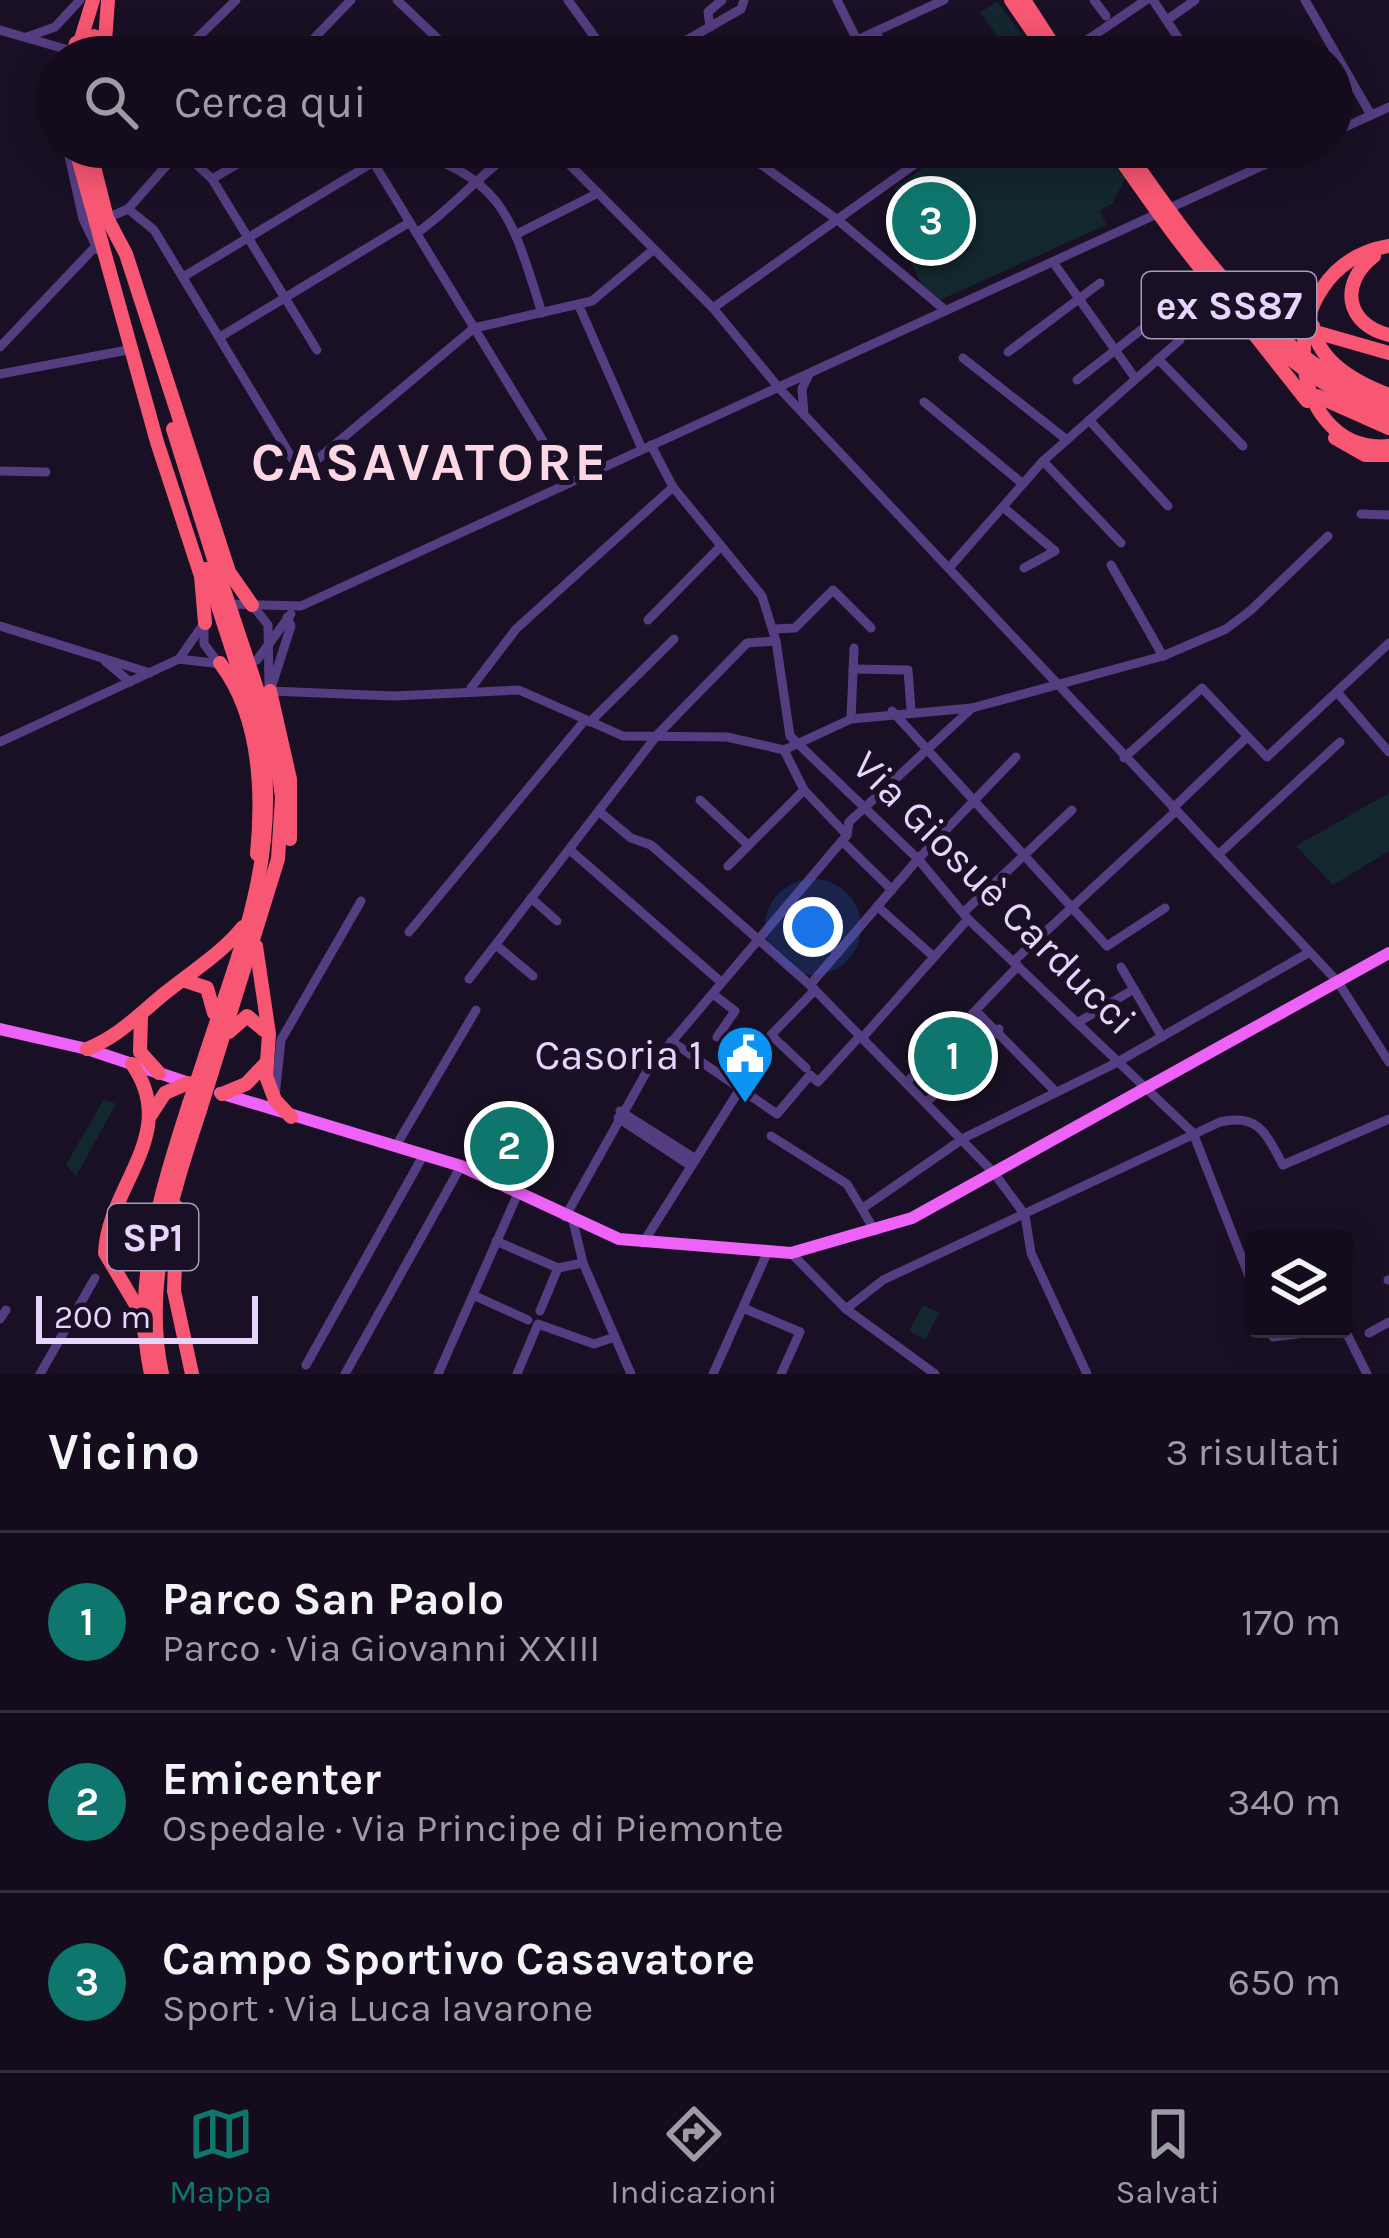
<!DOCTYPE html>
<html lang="it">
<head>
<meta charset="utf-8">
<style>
  :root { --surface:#140c1c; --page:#1d1525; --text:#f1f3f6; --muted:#9d9ba3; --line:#332c3b; --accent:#0f766e }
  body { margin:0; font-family:Karla,sans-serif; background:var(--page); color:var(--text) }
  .controls { position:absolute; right:36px; bottom:36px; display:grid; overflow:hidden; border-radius:12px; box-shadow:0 6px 30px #0003 }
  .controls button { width:108px; height:108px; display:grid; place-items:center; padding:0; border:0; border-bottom:3px solid var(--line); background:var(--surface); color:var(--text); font:60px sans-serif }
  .scale { position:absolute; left:36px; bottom:30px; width:222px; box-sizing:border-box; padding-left:12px; border:6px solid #e6d5fd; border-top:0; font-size:33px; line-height:42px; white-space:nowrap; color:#e6d5fd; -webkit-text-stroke:9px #1a1025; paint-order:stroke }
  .you { position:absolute; left:813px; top:927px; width:42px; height:42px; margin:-30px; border:9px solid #fff; border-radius:50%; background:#1a73e8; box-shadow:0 0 0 18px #1a73e833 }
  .badge { display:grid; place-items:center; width:78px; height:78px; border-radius:50%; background:var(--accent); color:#fff; font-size:39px; font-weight:700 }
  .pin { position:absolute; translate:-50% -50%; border:6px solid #fff; box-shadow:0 3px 12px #0006 }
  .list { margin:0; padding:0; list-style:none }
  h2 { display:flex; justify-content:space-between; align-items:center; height:156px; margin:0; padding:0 48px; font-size:51px }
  h2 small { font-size:39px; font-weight:400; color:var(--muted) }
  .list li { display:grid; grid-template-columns:78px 1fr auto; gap:36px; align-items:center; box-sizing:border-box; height:180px; padding:0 48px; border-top:3px solid var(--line) }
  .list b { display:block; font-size:45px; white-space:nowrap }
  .list p { margin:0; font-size:39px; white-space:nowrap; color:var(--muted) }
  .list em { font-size:39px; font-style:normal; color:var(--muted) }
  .icon { flex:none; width:66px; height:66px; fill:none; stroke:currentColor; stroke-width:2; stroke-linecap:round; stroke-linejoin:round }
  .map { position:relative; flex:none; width:1389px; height:1374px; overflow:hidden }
  .search { position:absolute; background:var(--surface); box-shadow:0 6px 30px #0003; left:36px; right:36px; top:36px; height:132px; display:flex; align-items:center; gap:30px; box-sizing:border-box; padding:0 42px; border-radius:66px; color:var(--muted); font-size:45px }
  .sheet { height:696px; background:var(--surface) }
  nav { display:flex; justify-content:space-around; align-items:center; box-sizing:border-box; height:168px; border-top:3px solid var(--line); background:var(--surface); font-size:33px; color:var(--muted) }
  nav a { display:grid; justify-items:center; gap:6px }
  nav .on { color:var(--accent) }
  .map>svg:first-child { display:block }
</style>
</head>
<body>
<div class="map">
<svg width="1389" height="1374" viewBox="0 0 1389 1374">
  <rect width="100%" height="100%" fill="#1a1025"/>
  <g fill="#13272e">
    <path d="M997,1l41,56h-25l-33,-44z"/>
    <path d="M951,147h151l23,31 -12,25 -13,7 6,15 -166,75 -19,-16 -30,-66 16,-12 -13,-17z"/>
    <path d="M1389,793v58l-56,34 -37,-39z"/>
    <path d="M979,1016l15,14 -67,65 -13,-12z"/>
    <path d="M104,1099l12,5 -40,72 -10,-11z"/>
    <path d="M923,1305l16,8 -14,27 -16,-9z"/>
  </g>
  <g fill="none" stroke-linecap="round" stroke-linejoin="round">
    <g stroke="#553d81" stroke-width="9">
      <path d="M397,0l60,57"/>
      <path d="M568,0l41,57"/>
      <path d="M837,0l20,40"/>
      <path d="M1094,0l12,16"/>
      <path d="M1153,0l38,57"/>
      <path d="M1305,0l66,115"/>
      <path d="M1167,20l28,-20"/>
      <path d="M710,27l-2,-15 14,-12"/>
      <path d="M0,30l72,21"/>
      <path d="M875,32l17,25"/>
      <path d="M27,37l28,-10 25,-27"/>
      <path d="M178,57l58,-57"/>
      <path d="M296,57l55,-57"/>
      <path d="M629,57l56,-16 56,-32 3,-9"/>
      <path d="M835,57l22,-17 87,-40"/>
      <path d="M1062,57l84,-57"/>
      <path d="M1332,133l57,-26"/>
      <path d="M67,147l16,72 15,31"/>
      <path d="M364,147l204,335"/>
      <path d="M399,147c105,30 112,68 143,166"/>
      <path d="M552,147l161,161 66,80 559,594 51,80"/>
      <path d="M737,147l102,74 106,89"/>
      <path d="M1251,147l13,18"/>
      <path d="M181,150l31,29 105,171"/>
      <path d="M212,179l54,-32"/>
      <path d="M128,209l26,21 147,243 173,-145 118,-27 61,-51"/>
      <path d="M107,218l21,-9 53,-60"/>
      <path d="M417,233c39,-28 62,-59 103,-86"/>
      <path d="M517,234l81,-41"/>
      <path d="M1053,262l82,116"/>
      <path d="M183,277l189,-114"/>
      <path d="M579,306l63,143"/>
      <path d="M713,308l226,-161"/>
      <path d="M220,337l190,-115"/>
      <path d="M0,347l95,-100"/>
      <path d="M1008,352l92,-69"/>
      <path d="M963,358l104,82"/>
      <path d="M1158,359l85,87"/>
      <path d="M0,374l133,-25"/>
      <path d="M1077,380l64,-50"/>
      <path d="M924,402l99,82"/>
      <path d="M804,415l-2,-26 7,-15"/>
      <path d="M1089,420l79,86"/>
      <path d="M651,445l22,42 89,109 14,45 14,95 128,123 50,60 225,214 61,156"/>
      <path d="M1043,461l78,82"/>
      <path d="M0,471l46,1"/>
      <path d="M1003,507l52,44 -31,17"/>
      <path d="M1361,514l28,1"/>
      <path d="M1111,565l52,91"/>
      <path d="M949,568l94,-107 137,-121"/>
      <path d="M224,604l77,2 1002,-459"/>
      <path d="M253,606l15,19 1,61"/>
      <path d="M287,617l4,9 -21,65 124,5 125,-6 104,46 104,1 57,13 67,-31 121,-11 191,-52 63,-27 25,-19 77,-74"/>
      <path d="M648,620l73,-74"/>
      <path d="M0,626l150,47"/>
      <path d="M204,627v17l12,16"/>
      <path d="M773,629l22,-1 38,-38 38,38"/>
      <path d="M179,659l42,5"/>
      <path d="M105,661l25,21"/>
      <path d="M244,666l13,-6 34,-46"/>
      <path d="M853,669l55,1 3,40"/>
      <path d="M471,688l45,-59 157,-142"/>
      <path d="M1337,692l52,60"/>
      <path d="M892,711l215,235 58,-38"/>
      <path d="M851,719l3,-71"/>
      <path d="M590,722l84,-83"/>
      <path d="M0,742l179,-83 28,-40"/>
      <path d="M784,750l20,40 43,45"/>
      <path d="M1124,758l78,-70 65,69 122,-114"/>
      <path d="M700,800l48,45"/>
      <path d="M1173,808l74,-71"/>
      <path d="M601,813l30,25 20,7 159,140 184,188 31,42 6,38 56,121"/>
      <path d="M842,841l50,49"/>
      <path d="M570,850l151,132"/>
      <path d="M1218,855l122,-113"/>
      <path d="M728,866l76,-76"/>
      <path d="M531,898l26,23"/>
      <path d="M790,906l48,47"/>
      <path d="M877,906l56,50"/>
      <path d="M966,910l106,-100"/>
      <path d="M409,932l176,-212"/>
      <path d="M496,945l37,31"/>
      <path d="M1014,961l162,-150"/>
      <path d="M1121,967l41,70"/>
      <path d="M469,979l189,-245 89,-91 29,-2"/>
      <path d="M810,985l108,-126 98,-102"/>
      <path d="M713,994l22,17 -18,26"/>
      <path d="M976,1011l80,81"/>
      <path d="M1077,1023l57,-34"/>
      <path d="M862,1038l106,-119"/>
      <path d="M671,1041l106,73 33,-39 8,7 42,-46"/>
      <path d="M806,1068l-35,-33 43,-44"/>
      <path d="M906,1083l112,-117"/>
      <path d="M275,1096l6,-56 80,-139"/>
      <path d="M927,1102l72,-73"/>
      <path d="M620,1111l76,48"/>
      <path d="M618,1118l73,48"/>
      <path d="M771,1136l76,48 28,47"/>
      <path d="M397,1144l79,-134"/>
      <path d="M863,1208l101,-70 152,-75 192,-110"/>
      <path d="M565,1217l82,-146 200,-236 2,-13 123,-114"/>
      <path d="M573,1221l10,42 48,111"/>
      <path d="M496,1241l62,27 25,-5"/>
      <path d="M643,1243l97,-154"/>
      <path d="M791,1253l55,56 89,65"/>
      <path d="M1388,1280h1"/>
      <path d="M473,1295l55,25"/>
      <path d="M743,1308l57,24 -19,42"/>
      <path d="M846,1309l37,-29 337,-158c39,-9 46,12 63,43l106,-46"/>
      <path d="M540,1311l18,-43"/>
      <path d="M0,1319l6,-9"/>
      <path d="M1344,1328l23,46"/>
      <path d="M1270,1329l3,8 62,-8"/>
      <path d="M1369,1333l20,-11"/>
      <path d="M306,1365l118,-211"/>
      <path d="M40,1374l55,-96"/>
      <path d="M345,1374l116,-208"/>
      <path d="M438,1374l81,-183"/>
      <path d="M517,1374l21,-50 56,20 21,-7"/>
      <path d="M713,1374l55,-123"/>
    </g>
    <g stroke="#ee62f7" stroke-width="12">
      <path d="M0,1029l87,20 102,34"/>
      <path d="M220,1093l241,73 158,73 172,14 121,-35 477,-265"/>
    </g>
    <g stroke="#f75772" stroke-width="14">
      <path d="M1011,0l39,57"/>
      <path d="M1024,0l37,57"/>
      <path d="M81,39l12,-39"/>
      <path d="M105,41l3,-41"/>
      <path d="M72,57l4,-14 18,-7 11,5 7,16"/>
      <path d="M75,147l82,295 44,134 4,47"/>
      <path d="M89,147l18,71 19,36 103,318 23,33"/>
      <path d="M1389,246c-121,20 -106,210 0,200"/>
      <path d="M1374,256c-35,27 -29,68 15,79"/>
      <path d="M1243,320l64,81"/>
      <path d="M1313,326c5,37 44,57 76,69"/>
      <path d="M1317,396l72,32"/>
      <path d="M173,429l43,137"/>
      <path d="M1335,438l30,17h24"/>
      <path d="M220,663c40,52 43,129 37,191"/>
      <path d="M270,691l20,88v60"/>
      <path d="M256,946l13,88 -3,42 9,24 16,17"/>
      <path d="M186,981l21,7 7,25"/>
      <path d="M141,1017l-1,35 19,21"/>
      <path d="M229,1032l18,-16 17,14"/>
      <path d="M87,1049c32,-13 50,-33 77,-55 28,-23 55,-38 79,-67"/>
      <path d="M132,1064c49,70 -24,121 -27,189l31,52 10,33"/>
      <path d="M201,1069c36,-113 79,-206 61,-327"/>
      <path d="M212,1072l66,-213 4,-62 -8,-57"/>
      <path d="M222,1094l24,-10 19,-20"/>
      <path d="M150,1116l15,-23 23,-10"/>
      <path d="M177,1207l-3,84 18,83"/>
      <path d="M151,1374c-20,-90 11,-185 38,-270"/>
      <path d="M162,1374c-20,-92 11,-181 39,-267"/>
    </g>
    <g stroke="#f75772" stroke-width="14">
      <path d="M1112,147c75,108 150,219 277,270"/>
      <path d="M1124,147c71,101 146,210 265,259"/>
      <path d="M1245,294l46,31 98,28"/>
      <path d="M216,566l58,174"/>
      <path d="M206,569l56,173"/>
      <path d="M189,1104l12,-35"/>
      <path d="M201,1107l11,-35"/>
    </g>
  </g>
  <defs>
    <g id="civic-pin" transform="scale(3)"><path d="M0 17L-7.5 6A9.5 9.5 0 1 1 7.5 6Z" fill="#0c94f3" stroke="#1a1025"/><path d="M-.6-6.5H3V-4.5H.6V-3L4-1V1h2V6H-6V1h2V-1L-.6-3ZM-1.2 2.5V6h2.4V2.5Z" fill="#fff"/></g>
  </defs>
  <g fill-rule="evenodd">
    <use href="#civic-pin" x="745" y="1054"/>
  </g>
  <g text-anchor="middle" stroke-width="10" stroke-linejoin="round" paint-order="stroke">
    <g fill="#1a1025" stroke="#a99abc" stroke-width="3">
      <rect x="1142" y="272" width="174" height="66" rx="9"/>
      <rect x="108" y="1204" width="90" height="66" rx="9"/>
    </g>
    <g font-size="39" font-weight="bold" fill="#e6d5fd">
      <text x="1229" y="319">ex SS87</text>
      <text x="153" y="1251">SP1</text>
    </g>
    <g font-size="42" fill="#e6d5fd" stroke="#1a1025">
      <text transform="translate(995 892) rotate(45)" y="15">Via Giosuè Carducci</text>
    </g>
    <g font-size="42" fill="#e6d5fd" stroke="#1a1025" text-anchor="end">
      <text x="703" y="1069">Casoria 1</text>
    </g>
    <g font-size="54" font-weight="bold" letter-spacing="3" fill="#fdd7e4" stroke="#1a1025">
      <text x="430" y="480">CASAVATORE</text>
    </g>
  </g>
</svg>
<div class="controls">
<button><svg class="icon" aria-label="layers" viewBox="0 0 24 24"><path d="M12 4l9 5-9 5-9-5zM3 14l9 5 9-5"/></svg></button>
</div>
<div class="scale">200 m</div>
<div class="you"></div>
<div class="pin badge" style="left:953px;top:1056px">1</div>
<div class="pin badge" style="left:509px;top:1146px">2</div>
<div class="pin badge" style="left:931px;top:221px">3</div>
<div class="search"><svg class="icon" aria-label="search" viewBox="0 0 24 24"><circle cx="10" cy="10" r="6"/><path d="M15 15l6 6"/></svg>Cerca qui</div>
</div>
<section class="sheet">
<h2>Vicino<small>3 risultati</small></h2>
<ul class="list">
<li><span class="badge">1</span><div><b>Parco San Paolo</b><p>Parco · Via Giovanni XXIII</p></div><em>170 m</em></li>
<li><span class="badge">2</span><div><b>Emicenter</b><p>Ospedale · Via Principe di Piemonte</p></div><em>340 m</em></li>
<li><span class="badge">3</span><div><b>Campo Sportivo Casavatore</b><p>Sport · Via Luca Iavarone</p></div><em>650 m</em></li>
</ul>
</section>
<nav>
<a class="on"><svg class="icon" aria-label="map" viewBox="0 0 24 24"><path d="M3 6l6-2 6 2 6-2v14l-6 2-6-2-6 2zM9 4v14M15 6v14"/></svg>Mappa</a>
<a><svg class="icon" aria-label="directions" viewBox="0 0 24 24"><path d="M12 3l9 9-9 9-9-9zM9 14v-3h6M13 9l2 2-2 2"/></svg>Indicazioni</a>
<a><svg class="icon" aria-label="saved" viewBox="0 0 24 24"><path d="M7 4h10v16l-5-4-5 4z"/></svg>Salvati</a>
</nav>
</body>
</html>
